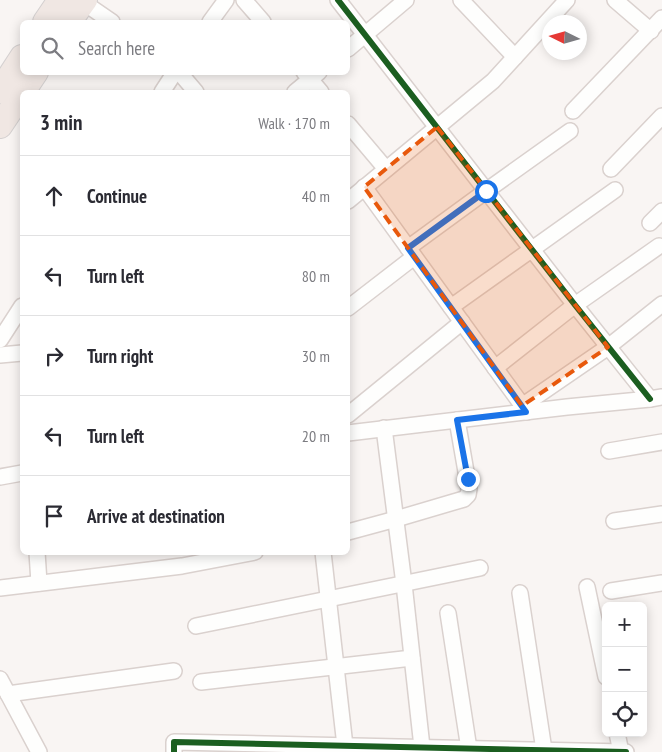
<!DOCTYPE html>
<html lang="en">
<head>
<meta charset="utf-8">
<style>
  :root { --surface:#fff; --page:#f7f7f7; --text:#2b2b33; --muted:#7c7c81; --line:#e1e1e2 }
  body { margin:0; font-family:"PT Sans Narrow",sans-serif; background:var(--page); color:var(--text) }
  .controls { position:absolute; right:15px; bottom:15px; display:grid; overflow:hidden; border-radius:8px; box-shadow:0 2px 12px #0003 }
  .controls button { width:45px; height:45px; display:grid; place-items:center; padding:0; border:0; border-bottom:1px solid var(--line); background:var(--surface); color:var(--text); font:25px sans-serif }
  .compass { position:absolute; left:542px; top:15px; width:45px; height:45px; border-radius:50%; background:var(--surface); box-shadow:0 2px 12px #0003; rotate:275deg }
  .stop { position:absolute; width:15px; height:15px; margin:-11px; border:4px solid #1a73e8; border-radius:50%; background:#fff }
  .stop.end { background:#1a73e8; border-color:#fff; box-shadow:0 1px 5px #0008 }
  .list { margin:0; padding:0; list-style:none }
  h2 { display:flex; justify-content:space-between; align-items:center; height:65px; margin:0; padding:0 20px; font-size:21px }
  h2 small { font-size:16px; font-weight:400; color:var(--muted) }
  .list li { display:grid; grid-template-columns:32px 1fr auto; gap:15px; align-items:center; box-sizing:border-box; height:80px; padding:0 20px; border-top:1px solid var(--line) }
  .list b { display:block; font-size:19px; white-space:nowrap }
  .list em { font-size:16px; font-style:normal; color:var(--muted) }
  .icon { flex:none; width:28px; height:28px; fill:none; stroke:currentColor; stroke-width:2; stroke-linecap:round; stroke-linejoin:round }
  .map { position:relative; flex:none; width:662px; height:752px; overflow:hidden }
  .search { position:absolute; background:var(--surface); box-shadow:0 2px 12px #0003; left:20px; top:20px; width:330px; height:55px; display:flex; align-items:center; gap:12px; box-sizing:border-box; padding:0 18px; border-radius:8px; color:var(--muted); font-size:19px }
  .panel { position:absolute; background:var(--surface); box-shadow:0 2px 12px #0003; left:20px; top:90px; width:330px; height:465px; border-radius:8px }
  .map>svg:first-child { display:block }
</style>
</head>
<body>
<div class="map">
<svg width="662" height="752" viewBox="0 0 662 752">
  <rect width="100%" height="100%" fill="#f9f5f3"/>
  <g fill="none" stroke-linecap="round" stroke-linejoin="round">
    <g stroke="#dad1ce" stroke-width="18">
      <g id="minor">
        <path d="M244,0l19,22"/>
        <path d="M338,0l237,305 75,94"/>
        <path d="M461,0l54,57"/>
        <path d="M615,0l36,31"/>
        <path d="M83,2l29,20"/>
        <path d="M210,22l16,-22"/>
        <path d="M348,49l58,-49"/>
        <path d="M179,72l17,20"/>
        <path d="M304,72l17,20"/>
        <path d="M162,92l13,-20"/>
        <path d="M295,92l24,-20"/>
        <path d="M573,111l89,-93"/>
        <path d="M348,124l38,45"/>
        <path d="M611,169l51,-53"/>
        <path d="M364,187l163,225"/>
        <path d="M348,201l145,-120 74,-81"/>
        <path d="M650,223l12,-12"/>
        <path d="M408,248l78,-57 84,-60"/>
        <path d="M451,307l164,-117"/>
        <path d="M348,308l66,-51"/>
        <path d="M0,340l22,-34"/>
        <path d="M0,355l22,-2"/>
        <path d="M495,368l80,-63 84,-59"/>
        <path d="M522,406l86,-59 54,-43"/>
        <path d="M348,415l114,-93"/>
        <path d="M384,428l20,156 18,163"/>
        <path d="M348,433l219,-26 83,-8 12,-2"/>
        <path d="M609,451l53,-9"/>
        <path d="M0,477l22,-4"/>
        <path d="M614,521l48,-7"/>
        <path d="M348,532l48,-13 68,-20 4,-4 1,-6 -12,-69"/>
        <path d="M37,552l2,31"/>
        <path d="M323,552l22,194"/>
        <path d="M587,587l19,90"/>
        <path d="M0,588l182,-22 73,-14"/>
        <path d="M611,591l51,-8"/>
        <path d="M520,593l24,157"/>
        <path d="M448,613l21,136"/>
        <path d="M196,626l284,-58"/>
        <path d="M0,679l39,73"/>
        <path d="M201,682l211,-24"/>
        <path d="M8,694l166,-23"/>
        <path d="M617,733l4,19"/>
        <path d="M174,752v-10l452,10"/>
      </g>
    </g>
    <g stroke="#d4d0d0" stroke-width="26">
      <g id="primary">
        <path d="M45,22l15,-22"/>
        <path d="M69,22l16,-22"/>
        <path d="M0,91l22,-34"/>
        <path d="M0,126l36,-54"/>
      </g>
    </g>
    <use href="#minor" stroke="#fefefd" stroke-width="15"/>
    <use href="#primary" stroke="#f0e7e3" stroke-width="24"/>
    <g stroke="#fff" stroke-width="9">
      <g id="cycleway">
        <path d="M338,0l237,305 75,94"/>
        <path d="M174,752v-10l452,10"/>
      </g>
    </g>
    <use href="#cycleway" stroke="#1b5e20" stroke-width="6"/>
  </g>
  <g fill="none" stroke-linecap="round" stroke-linejoin="round">
    <path stroke="#1a73e8" stroke-width="6" d="M468,479l-11,-59 69,-8 -118,-164 78,-57"/>
  </g>
  <path fill="#e8590c" fill-opacity="0.2" stroke="#e8590c" stroke-width="4" stroke-dasharray="10 6" stroke-linejoin="round" d="M437,127l171,220 -86,59 -158,-219z"/>
</svg>
<div class="controls">
<button>+</button>
<button>−</button>
<button><svg class="icon" aria-label="locate" viewBox="0 0 24 24"><circle cx="12" cy="12" r="6"/><path d="M12 2v4M12 18v4M2 12h4M18 12h4"/></svg></button>
</div>
<svg class="compass" viewBox="-18 -18 36 36"><path d="M0-13l5 13h-10z" fill="#e53935"/><path d="M0 13l5-13h-10z" fill="#7c7c81"/></svg>
<div class="stop" style="left:486px;top:191px"></div>
<div class="stop end" style="left:468px;top:479px"></div>
<div class="search"><svg class="icon" aria-label="search" viewBox="0 0 24 24"><circle cx="10" cy="10" r="6"/><path d="M15 15l6 6"/></svg>Search here</div>
<section class="panel">
<h2>3 min<small>Walk · 170 m</small></h2>
<ul class="list">
<li><svg class="icon" aria-label="ahead" viewBox="0 0 24 24"><path d="M12 20V5M6 11l6-6 6 6"/></svg><div><b>Continue</b></div><em>40 m</em></li>
<li><svg class="icon" aria-label="left" viewBox="0 0 24 24"><path d="M17 20v-9H6M10 6l-5 5 5 5"/></svg><div><b>Turn left</b></div><em>80 m</em></li>
<li><svg class="icon" aria-label="right" viewBox="0 0 24 24"><path d="M7 20v-9h11M14 6l5 5-5 5"/></svg><div><b>Turn right</b></div><em>30 m</em></li>
<li><svg class="icon" aria-label="left" viewBox="0 0 24 24"><path d="M17 20v-9H6M10 6l-5 5 5 5"/></svg><div><b>Turn left</b></div><em>20 m</em></li>
<li><svg class="icon" aria-label="arrive" viewBox="0 0 24 24"><path d="M6 21V4h12l-3 4 3 4H6"/></svg><div><b>Arrive at destination</b></div></li>
</ul>
</section>
</div>
</body>
</html>
